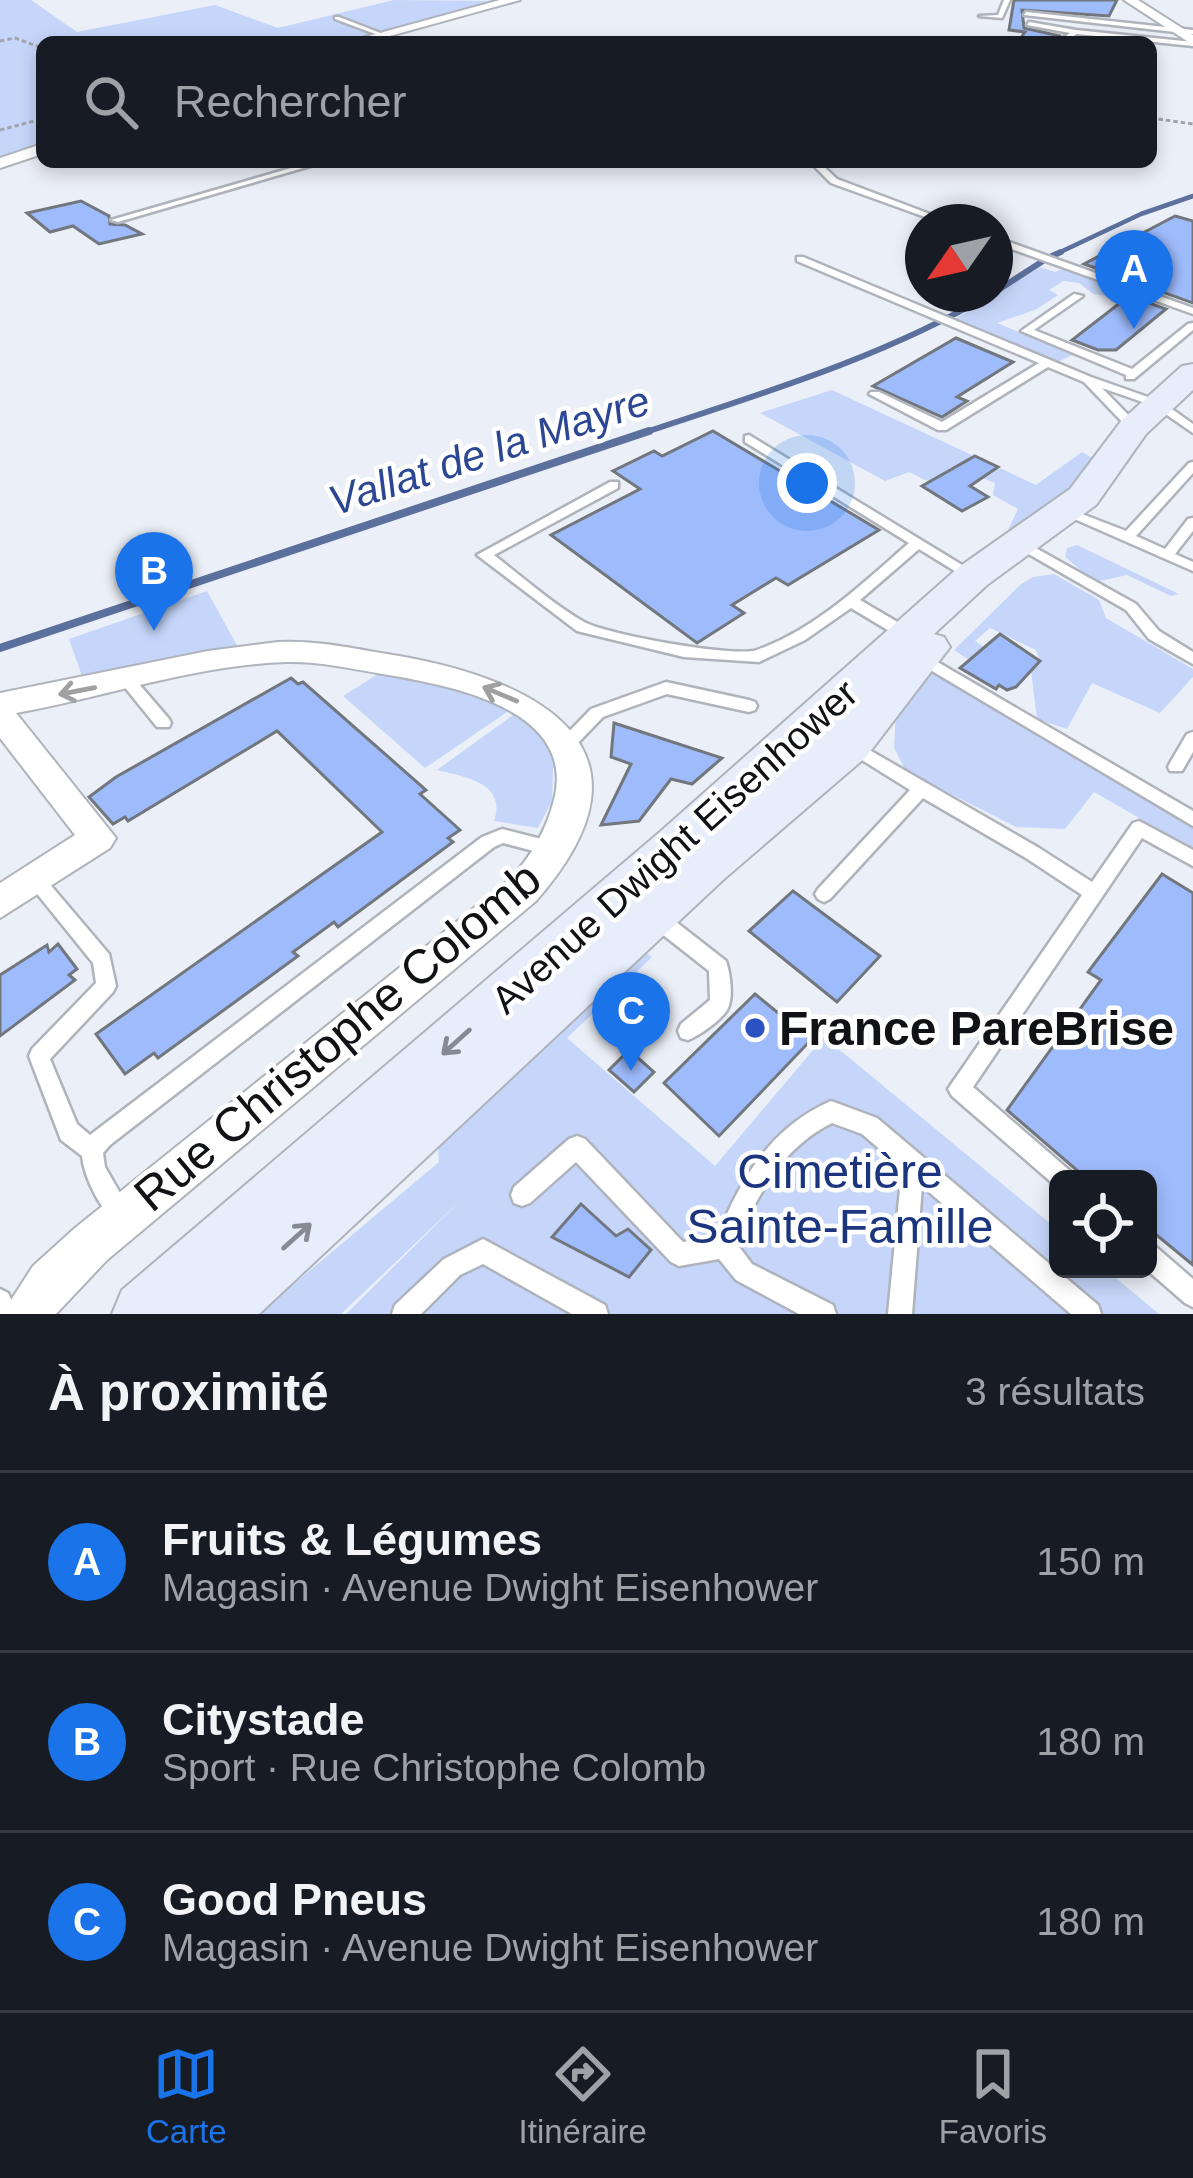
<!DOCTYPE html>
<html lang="fr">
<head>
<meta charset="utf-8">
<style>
  :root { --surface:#171b24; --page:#20242c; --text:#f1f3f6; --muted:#9ea1a6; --line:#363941; --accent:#1a73e8 }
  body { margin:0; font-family:Helvetica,sans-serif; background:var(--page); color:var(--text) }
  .controls { position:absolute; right:36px; bottom:36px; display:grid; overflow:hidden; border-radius:18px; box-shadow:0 6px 18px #0003 }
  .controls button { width:108px; height:108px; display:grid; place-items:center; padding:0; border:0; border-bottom:3px solid var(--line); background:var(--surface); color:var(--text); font:60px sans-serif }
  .compass { position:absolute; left:905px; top:204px; width:108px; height:108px; border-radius:50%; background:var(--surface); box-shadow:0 6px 18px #0003; rotate:236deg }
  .you { position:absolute; left:807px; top:483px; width:42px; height:42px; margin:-30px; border:9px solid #fff; border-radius:50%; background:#1a73e8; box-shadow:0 0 0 18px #1a73e833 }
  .badge { display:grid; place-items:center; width:78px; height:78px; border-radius:50%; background:var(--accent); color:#fff; font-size:39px; font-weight:700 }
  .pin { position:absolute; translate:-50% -99px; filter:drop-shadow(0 3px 6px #0008) }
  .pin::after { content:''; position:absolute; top:63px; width:42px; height:36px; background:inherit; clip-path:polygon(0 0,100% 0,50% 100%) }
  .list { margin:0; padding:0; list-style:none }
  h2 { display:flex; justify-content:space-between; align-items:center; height:156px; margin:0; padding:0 48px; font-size:51px }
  h2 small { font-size:39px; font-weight:400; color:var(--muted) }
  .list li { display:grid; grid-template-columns:78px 1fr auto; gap:36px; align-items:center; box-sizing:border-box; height:180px; padding:0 48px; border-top:3px solid var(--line) }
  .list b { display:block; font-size:45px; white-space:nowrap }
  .list p { margin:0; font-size:39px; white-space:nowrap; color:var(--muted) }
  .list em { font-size:39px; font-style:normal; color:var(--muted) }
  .icon { flex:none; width:66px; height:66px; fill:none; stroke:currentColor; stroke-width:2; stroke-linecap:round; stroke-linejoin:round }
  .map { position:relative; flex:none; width:1193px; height:1314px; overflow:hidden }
  .search { position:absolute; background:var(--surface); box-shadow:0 6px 18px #0003; left:36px; right:36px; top:36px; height:132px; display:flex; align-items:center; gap:30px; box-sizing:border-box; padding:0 42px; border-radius:18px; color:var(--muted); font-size:45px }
  .sheet { height:696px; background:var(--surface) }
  nav { display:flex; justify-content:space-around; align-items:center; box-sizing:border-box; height:168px; border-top:3px solid var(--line); background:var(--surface); font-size:33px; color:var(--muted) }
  nav a { display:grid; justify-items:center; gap:6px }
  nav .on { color:var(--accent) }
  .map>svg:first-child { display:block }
</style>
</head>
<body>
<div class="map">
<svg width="1193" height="1314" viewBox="0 0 1193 1314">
  <rect width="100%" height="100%" fill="#ebeff7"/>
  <g fill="#c6d6fa">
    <path d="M0,0h31l46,32 138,-27 63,23 116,-28 107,1 -155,41h-304v104l-42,15z"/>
    <path d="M1040,267l15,5 10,-4 103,37 -75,-11 -14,-11 -16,-2 -14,9 9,5 -23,15 -38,13 77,31 -16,8 -103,-43z"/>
    <path d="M832,390l204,95 46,-33 14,8 -74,74 -14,-4 10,-21 -25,-14 2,-12 -43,-16 -23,15 -20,-10 -24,9 -125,-68z"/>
    <path d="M1077,545l102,49 -8,2 -44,-21 -32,7 -30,-25 2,-9z"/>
    <path d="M1054,574l45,26 7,18 87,51v8l-33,36 -68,-30 -25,46 -30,-10 -6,-48 9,-10 -4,-11 -46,-22 -15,13 9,6 -15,13 -15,-10 66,-65 13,-8z"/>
    <path d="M207,591l32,58 -156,30 -14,-40z"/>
    <path d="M929,669l264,159v21l-99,-57 -29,37 -49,-2 -110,-56 -12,-23 2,-36z"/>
    <path d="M378,674l69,14 63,22 -85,58 -82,-72z"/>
    <path d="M516,713l30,23 16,31 -9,1 -1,33 -14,27 -44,-7c13,-38 -28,-44 -57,-51z"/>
    <path d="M644,951l8,6 -85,81 148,128 109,-129 234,193v39h47l54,45h-813l116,-115 -121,115h-83l181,-152 -1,-17z"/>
  </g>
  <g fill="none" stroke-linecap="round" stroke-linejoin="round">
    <path stroke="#5c709d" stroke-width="4.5" d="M1054,255l87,-41 52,-18"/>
    <g stroke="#5c709d" stroke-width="6">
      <path d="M1052,256l9,-4"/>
      <path d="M995,292l48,-31"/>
      <path d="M640,434c120,-40 242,-76 351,-140"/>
    </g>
    <path stroke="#5c709d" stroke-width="8" d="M0,648l649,-217"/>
  </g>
  <g fill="#9ebbfc" stroke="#72767d" stroke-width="3">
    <path d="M1014,0h103l-8,16 -87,-6 2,18 36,8 1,6 -41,-3 5,-7 -16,-2z"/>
    <path d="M81,201l28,15 1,8 15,1 17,9 -43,10 -26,-18 -23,6 -23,-19z"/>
    <path d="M1175,216l18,5v82l-109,-39z"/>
    <path d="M1129,296l37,13 -50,41h-18l-26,-10z"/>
    <path d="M956,338l57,24 -56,35 10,4 -25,16 -69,-31z"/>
    <path d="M713,431l166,99 -91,55 -12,-7 -44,27 12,8 -47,30 -146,-108 89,-46 -27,-18 41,-20 8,5z"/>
    <path d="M975,456l23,11 -28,19 18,11 -26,14 -40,-25z"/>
    <path d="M1000,634l40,27 -24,26 -9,3 -8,-5 -3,4 -36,-21z"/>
    <path d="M291,678l7,6 5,-2 123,108 -6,4 40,36 -12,8 5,4 -115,85 -4,-5 -41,30 5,4 -140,102 -4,-5 -29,21 -29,-40 286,-202 -105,-101 -149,90 -3,-4 -12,7 -24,-27 27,-20z"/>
    <path d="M614,723l108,35 -30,26 -21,-5 -32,42 -38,4 30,-61 -20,-7z"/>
    <path d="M1162,874l31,19v372l-45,-37v-49h-61l-80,-69 94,-130 -13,-8z"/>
    <path d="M793,891l87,65 -43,46 -88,-71z"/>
    <path d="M58,944l19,25 -8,6 6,5 -75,56v-61l47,-30 2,7z"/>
    <path d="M755,994l56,46 -92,96 -55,-53z"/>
    <path d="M629,1050l25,22 -20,20 -25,-22z"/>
    <path d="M581,1204l35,32 12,-7 23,21 -22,27 -77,-40z"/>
  </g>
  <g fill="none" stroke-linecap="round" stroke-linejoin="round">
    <g stroke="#afb3bb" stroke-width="5">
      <g id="lane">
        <path d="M1004,0h6l-8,18 -23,-2 19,-1z"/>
        <path d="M1026,12l167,18v4l-169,-19z"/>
        <path d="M335,17h4l44,17 -5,1 -43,-16z"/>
        <path d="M1029,22l47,8 117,12v4l-116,-12 -11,6 -3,-2 7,-5 -43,-8z"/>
        <path d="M304,162l13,2 -199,58 -7,-2 194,-56z"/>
        <path d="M810,162h9l18,17 114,43h-12l-108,-39z"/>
        <path d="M995,237l198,71v6l-198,-71z"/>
        <path d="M797,257h6l288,120 71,25 31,22v9l-39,-27 -52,-18 38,39 -6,4 -4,-1 -46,-48 -36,-15 -102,63h-8l-69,-36 2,-2h8l63,30 97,-59 -242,-102z"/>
        <path d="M1074,294l9,2 -49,34 98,39 56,-45 5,-1v7l-59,49h-8v-4l-105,-44z"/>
        <path d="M749,435l231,141 -2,3h-10l-49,-30 -59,51 51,30 2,4 -2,4h-10l-50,-30 -46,32 -46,22 -75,-5 -107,-26 -100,-76 133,-73h8v6l-124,67c27,21 61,51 90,67 21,12 151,36 173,28 59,-21 106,-67 152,-107l-164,-101v-6z"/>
        <path d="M1193,462v11l-57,63 29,13 23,-30 5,-1v13l-18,23 18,8v9l-123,-54 2,-3h10l44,17 63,-68z"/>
        <path d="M1032,546l104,58 23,27 34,21v12l-44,-25 -23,-29 -99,-57 -2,-3z"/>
        <path d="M922,653l271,158v15l-276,-164 -3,-4 3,-4z"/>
        <path d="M128,676l5,1 36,42 2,4 -2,4h-12l-34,-42 -3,-4 3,-4z"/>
        <path d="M666,682l83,18 6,2 2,4 -2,4 -6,2 -82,-18 -64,23 -31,32h-12l-2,-4 2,-4 31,-32z"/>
        <path d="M1193,732v20l-11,19h-12l-2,-4 2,-4 17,-29z"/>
        <path d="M852,740l187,108 53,34 41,-59 6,-2 54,29v16l-51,-28 -169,249 97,84 3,8h-15v9l-106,-92 -4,-7 134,-194 -56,-37 -103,-60 -93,101 -6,3 -6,-3 -3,-5 3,-5 92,-99 -64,-40 -2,-4 2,-4z"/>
        <path d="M502,829l51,13 6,2 3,5 -3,5 -6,2 -50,-13 -9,4 -384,298 -7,8 2,14 27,47 -3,8 -8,3c-19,-10 -37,-48 -39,-69l-21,-16 -32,-84 3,-7 64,-66 -3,-20 -63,-78 -3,-5 3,-5 6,-3 6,3 67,79 7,32 -3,6 -63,67 27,65 13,11 392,-298z"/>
        <path d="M655,909l7,2 64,50c4,12 8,37 1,49 -7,11 -27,25 -39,30l-7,-2 -3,-7 3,-7 29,-24 -1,-29 -61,-48 -2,-6 2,-6z"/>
        <path d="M831,1101l46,17 221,187 3,9h-30l-149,-128 -10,128h-24l14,-146 -40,-34 -30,-11c-49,24 -76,73 -95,121l15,20 81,41 3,9h-37l-63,-34 -17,-21 -40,7 -8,-4 -95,-100 -46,41 -8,3 -8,-3 -3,-8 3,-8 55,-48 8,-3 8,3 98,103 34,-5c24,-59 54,-110 114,-136z"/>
        <path d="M483,1239l122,66 3,9h-36l-89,-50 -23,11 -39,39h-29l3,-9 49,-46z"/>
        <path d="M1148,1243l8,4 37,32v28l-8,-4 -39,-34z"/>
        <path d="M0,1289l8,4 10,21h-18z"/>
      </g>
    </g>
    <g stroke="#afb3bb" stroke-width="4">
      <g id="street">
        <path d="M500,0h20l-152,42h-21z"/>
        <path d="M1124,0h14l55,35v10z"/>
        <path d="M42,144v10l-42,14v-10z"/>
        <path d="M278,642c37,-2 73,6 109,12 146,23 286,91 149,247l-429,359 -51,54h-54l31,-48 42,-38 435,-349c22,-24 36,-48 44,-79 24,-94 -111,-116 -177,-127 -30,-5 -60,-12 -91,-11 -91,3 -181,35 -270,51l100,125 -6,10 -110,70v-35l75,-48 -75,-97v-45l208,-42z"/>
      </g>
    </g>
    <g stroke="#afb3bb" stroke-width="4">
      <path id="secondary" d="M1193,364v26l-47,44 -50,71 -109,80 -53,49 10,3 6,10 -84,110 -142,122 -465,435h-147l10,-24 539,-459 298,-264 111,-78 52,-69 60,-54z"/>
    </g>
    <g stroke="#a2a5ab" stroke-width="3" stroke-dasharray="4.5 3" stroke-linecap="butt">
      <path d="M0,41l15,-3 27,10"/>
      <path d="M993,42h32"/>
      <path d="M1151,118l42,6"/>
      <path d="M0,130l42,-11"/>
    </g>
    <use href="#lane" fill="#fff" fill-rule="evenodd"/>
    <use href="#street" fill="#fff" fill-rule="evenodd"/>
    <use href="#secondary" fill="#e7edfb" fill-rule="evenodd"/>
  </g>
  <defs><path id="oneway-shaft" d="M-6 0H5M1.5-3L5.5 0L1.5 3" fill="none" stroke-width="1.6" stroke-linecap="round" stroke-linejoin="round" transform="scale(3)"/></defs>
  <g stroke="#a0a0a1">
    <use href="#oneway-shaft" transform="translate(77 691) rotate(169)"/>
    <use href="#oneway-shaft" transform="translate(500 694) rotate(-157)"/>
  </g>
  <g stroke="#878a94">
    <use href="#oneway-shaft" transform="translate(456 1042) rotate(138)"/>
    <use href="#oneway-shaft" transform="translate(297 1236) rotate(-42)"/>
  </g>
  <circle fill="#2c51c0" stroke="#fff" stroke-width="4.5" cx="755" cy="1028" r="12"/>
  <g text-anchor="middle" stroke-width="9" stroke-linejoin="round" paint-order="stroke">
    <g font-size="39" fill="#111215" stroke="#fff">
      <text transform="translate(674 846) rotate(-42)" y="14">Avenue Dwight Eisenhower</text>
    </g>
    <g font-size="42" font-style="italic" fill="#2b4692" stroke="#fff">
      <text transform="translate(489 450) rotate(-18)" y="15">Vallat de la Mayre</text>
    </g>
    <g font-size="48" font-weight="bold" fill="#111215" stroke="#fff" text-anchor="start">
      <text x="779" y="1045">France PareBrise</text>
    </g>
    <g font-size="48" fill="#111215" stroke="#fff">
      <text transform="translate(337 1036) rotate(-40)" y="17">Rue Christophe Colomb</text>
    </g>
    <g font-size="48" fill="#1c357f" stroke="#fff">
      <text x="840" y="1188">Cimetière<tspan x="840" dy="55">Sainte-Famille</tspan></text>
    </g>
  </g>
</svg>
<div class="controls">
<button><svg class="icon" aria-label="locate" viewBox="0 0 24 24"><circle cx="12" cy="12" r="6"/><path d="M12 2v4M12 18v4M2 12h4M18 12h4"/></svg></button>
</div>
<svg class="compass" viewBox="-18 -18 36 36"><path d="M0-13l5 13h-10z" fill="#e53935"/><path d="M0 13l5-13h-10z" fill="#9ea1a6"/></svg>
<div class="you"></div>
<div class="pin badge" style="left:1134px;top:329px">A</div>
<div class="pin badge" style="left:154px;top:631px">B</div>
<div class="pin badge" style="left:631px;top:1071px">C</div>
<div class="search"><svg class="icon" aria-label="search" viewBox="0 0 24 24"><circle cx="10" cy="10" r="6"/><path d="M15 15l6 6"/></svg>Rechercher</div>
</div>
<section class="sheet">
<h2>À proximité<small>3 résultats</small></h2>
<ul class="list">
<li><span class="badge">A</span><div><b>Fruits &amp; Légumes</b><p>Magasin · Avenue Dwight Eisenhower</p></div><em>150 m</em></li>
<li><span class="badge">B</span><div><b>Citystade</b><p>Sport · Rue Christophe Colomb</p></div><em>180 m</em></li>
<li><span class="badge">C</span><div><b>Good Pneus</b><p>Magasin · Avenue Dwight Eisenhower</p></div><em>180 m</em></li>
</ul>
</section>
<nav>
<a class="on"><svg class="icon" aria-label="map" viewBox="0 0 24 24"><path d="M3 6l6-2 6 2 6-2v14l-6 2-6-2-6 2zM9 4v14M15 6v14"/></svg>Carte</a>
<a><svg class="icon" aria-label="directions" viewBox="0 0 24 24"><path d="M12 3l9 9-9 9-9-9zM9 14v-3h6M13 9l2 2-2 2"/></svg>Itinéraire</a>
<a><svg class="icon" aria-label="saved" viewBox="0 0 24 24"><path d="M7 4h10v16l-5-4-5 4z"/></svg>Favoris</a>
</nav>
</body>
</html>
